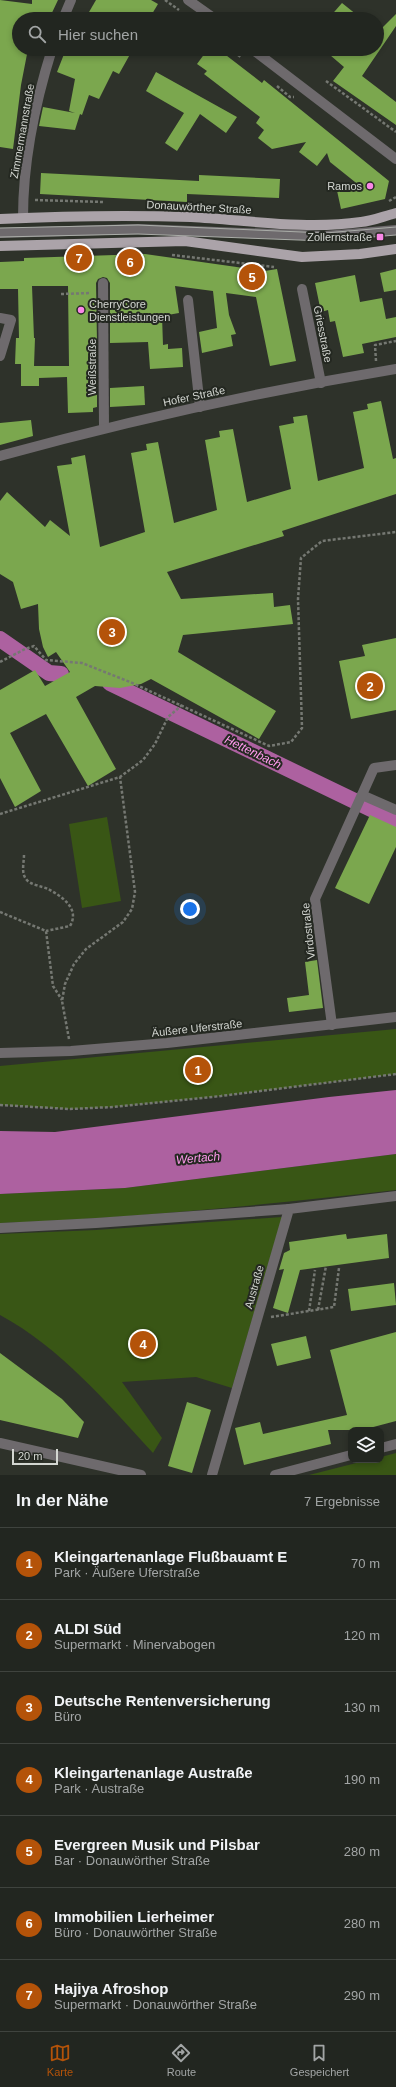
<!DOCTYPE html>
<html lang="de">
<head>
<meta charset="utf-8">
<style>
  :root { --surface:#222620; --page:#2e322d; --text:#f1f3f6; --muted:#a2a5a5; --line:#3f433e; --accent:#b45309 }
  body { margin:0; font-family:Arial,sans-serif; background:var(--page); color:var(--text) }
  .controls { position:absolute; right:12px; bottom:12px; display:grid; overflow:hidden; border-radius:8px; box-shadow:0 2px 6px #0003 }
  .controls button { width:36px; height:36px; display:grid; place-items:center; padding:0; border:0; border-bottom:1px solid var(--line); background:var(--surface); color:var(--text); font:20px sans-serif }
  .scale { position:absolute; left:12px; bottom:10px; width:46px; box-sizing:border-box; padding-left:4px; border:2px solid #d3d6d1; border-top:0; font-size:11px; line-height:14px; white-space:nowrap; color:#d3d6d1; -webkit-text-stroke:3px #242821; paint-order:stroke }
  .you { position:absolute; left:190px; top:909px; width:14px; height:14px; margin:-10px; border:3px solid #fff; border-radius:50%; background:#1a73e8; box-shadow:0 0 0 6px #1a73e833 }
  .badge { display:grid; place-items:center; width:26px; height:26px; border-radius:50%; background:var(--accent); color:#fff; font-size:13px; font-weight:700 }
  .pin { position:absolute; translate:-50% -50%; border:2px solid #fff; box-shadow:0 1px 4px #0006 }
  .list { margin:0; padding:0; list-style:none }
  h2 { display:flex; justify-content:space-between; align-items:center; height:52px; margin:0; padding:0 16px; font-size:17px }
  h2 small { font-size:13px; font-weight:400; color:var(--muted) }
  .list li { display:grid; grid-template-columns:26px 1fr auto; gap:12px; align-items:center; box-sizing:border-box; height:72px; padding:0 16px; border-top:1px solid var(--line) }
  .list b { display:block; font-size:15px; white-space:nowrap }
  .list p { margin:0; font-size:13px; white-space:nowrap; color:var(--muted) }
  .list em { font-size:13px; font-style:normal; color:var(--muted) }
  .icon { flex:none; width:22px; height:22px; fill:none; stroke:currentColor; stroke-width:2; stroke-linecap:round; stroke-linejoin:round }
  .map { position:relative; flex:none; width:396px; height:1475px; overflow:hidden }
  .search { position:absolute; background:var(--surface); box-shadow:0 2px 6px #0003; left:12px; right:12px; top:12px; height:44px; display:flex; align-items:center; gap:10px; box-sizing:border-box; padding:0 14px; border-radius:22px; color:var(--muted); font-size:15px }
  .sheet { height:556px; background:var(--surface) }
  nav { display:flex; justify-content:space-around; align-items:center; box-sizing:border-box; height:56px; border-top:1px solid var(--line); background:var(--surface); font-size:11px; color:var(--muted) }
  nav a { display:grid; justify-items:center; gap:2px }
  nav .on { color:var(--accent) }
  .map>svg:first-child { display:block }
</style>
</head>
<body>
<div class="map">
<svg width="396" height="1475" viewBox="0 0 396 1475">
  <rect width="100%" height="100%" fill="#2e322a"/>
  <g fill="#395615">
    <path d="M107,817l14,84 -39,7 -13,-84z"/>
    <path d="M396,1029v45l-175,22 -108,11 -43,2 -70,-4v-39z"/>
    <path d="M396,1154v36c-132,15 -263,28 -396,33v-29l125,-6z"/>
    <path d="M282,1217l-50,171 -36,-11 -74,5 40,56 -9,15c-46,-50 -92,-105 -153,-138v-81l96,-4z"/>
    <path d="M396,1453v22h-87l59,-15h13v-3z"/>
  </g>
  <path fill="#ad61a0" d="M396,1090v64l-271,34 -125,6v-63l55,1 274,-35z"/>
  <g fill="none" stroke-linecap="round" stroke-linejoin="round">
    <g stroke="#ad61a0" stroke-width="16">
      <path d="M0,639l49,34 12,1"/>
      <path d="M110,683l286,138"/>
    </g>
  </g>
  <g fill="#7ba74e" fill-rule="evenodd">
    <path d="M0,0l32,4v-4h26l-9,19h-30v30h9l-7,36 -8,64 -13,-2z"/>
    <path d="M96,0h55l7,4 -9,15h-64z"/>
    <path d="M342,3l20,16h-34z"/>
    <path d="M396,14v12l-34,50 34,26v23l-63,-44 11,-14 -21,-18h54v-16z"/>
    <path d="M66,49h67l-14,25 -6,-3 -14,28 -10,-4 -7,20 -2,-1 -5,16 -36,-4 4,-19 32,6 -6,-2 6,-32 -18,-7z"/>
    <path d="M208,49h10l44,34 2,-3 125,101 -4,18 -44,10 -5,-23 19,-4 -25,-20 -3,-9 -10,13 -18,-14 7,-10 -34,7 -14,-11 6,-8 -8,-7 4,-6 -56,-43 3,-3 -10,-7z"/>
    <path d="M156,72l81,45 -11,16 -26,-19 -23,37 -12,-8 19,-30 -38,-22z"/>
    <path d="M41,173l158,8v-6l81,4 -1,19 -92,-4v8l-147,-8z"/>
    <path d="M145,254l120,17 12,-2 19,92 -26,5 -14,-69 -30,-4 3,22 7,19 -5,1 2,11 -31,7 -3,-21 18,-4 -4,-37 -38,-5 4,27 -17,3 1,29 5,-1v5l14,-1 1,19 -33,2 -2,-27 -38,1v-60l-3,-5 -4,-1 -5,2 -2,4 1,60h-6l1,46 5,-1v19l-4,1v4l-25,1 -1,-36 -28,1v8h-18v-22h-6l1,-26h3l-1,-49h-18v-27l24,-1v-3zM32,286h36l1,80h-35l1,-28h-1z"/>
    <path d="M396,269v21l-12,2 -4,-19z"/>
    <path d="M355,275l5,27 22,-4 4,21 10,-2v20l-34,7 2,9 -21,4 -8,-36 -5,1 -2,-12 -7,2 -6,-29z"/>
    <path d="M144,386l1,19 -35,2v-19z"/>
    <path d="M381,401l12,58 3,-1v36l-114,37 2,5 -117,36 14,27 92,-6 1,14 16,-2 3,19 -110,11 -5,17 98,59 -17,28 -108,-60 -10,5 -21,4 -25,-2 -19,11 40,72 -28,17 -42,-72 -36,19 31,58 -26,16 -15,-29v-88l35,-20 10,16 25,-14 -14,-20 -8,5 -5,-10 -4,-18 -1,-25 -17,5 -8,-27 -13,-8v-73l7,-9 38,35 5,-7 20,16 -13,-70 15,-2 -1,-6 14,-3 15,92 45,-15 -14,-79 16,-3 -1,-6 12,-2 16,81 43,-13 -12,-70 15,-3 -1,-6 14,-2 14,73 44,-13 -12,-63 15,-3 -1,-6 14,-2 11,66 46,-13 -11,-56 15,-3 -1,-5z"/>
    <path d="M31,420l2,16 -33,9v-22z"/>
    <path d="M396,638v72l-45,9 -12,-58 26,-5 -3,-11z"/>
    <path d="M370,815l26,12v20l-27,57 -34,-16z"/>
    <path d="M317,960l6,48 -34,4 -2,-14 22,-3 -4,-33z"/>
    <path d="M346,1234l1,5 40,-5 2,24 -89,12 -12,43 -15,-5 11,-39 -5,1 5,-17 6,-3 -1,-8z"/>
    <path d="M394,1283l2,22 -45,6 -3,-22z"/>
    <path d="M396,1332v89l-34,9h-34l3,14 -87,21 -9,-37 25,-6 3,12 84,-19 -17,-65z"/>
    <path d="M306,1336l5,22 -34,8 -6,-22z"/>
    <path d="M0,1353l62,46 22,23 -6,16 -78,-18z"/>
    <path d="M187,1402l24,8 -19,63 -24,-7z"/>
  </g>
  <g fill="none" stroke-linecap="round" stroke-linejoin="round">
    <g stroke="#757872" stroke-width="2.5" stroke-dasharray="3 2" stroke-linecap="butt">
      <path d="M165,0l14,10"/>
      <path d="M230,49l12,9"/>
      <path d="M326,81l70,51"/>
      <path d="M277,86l13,11h4"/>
      <path d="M35,200l69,2"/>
      <path d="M389,201l7,-4"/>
      <path d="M172,255l102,12"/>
      <path d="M61,294l30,-1"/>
      <path d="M376,361l-1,-16 21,-4"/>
      <path d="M0,662l25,-13 9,-3 12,14 36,3 48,19 139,64 22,-4 11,-14 -4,-129 3,-41 21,-17 74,-9"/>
      <path d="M0,814l120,-37 23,-17 12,-16 13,-27 14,-12"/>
      <path d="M24,855c0,7 -3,18 2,24 4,6 16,7 22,10 15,8 32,20 22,37l-24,5"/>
      <path d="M0,912l46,19 7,55 9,14"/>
      <path d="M69,1039l-7,-38 3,-17 9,-20 12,-15 37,-27 9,-13 3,-17 -15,-115"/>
      <path d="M0,1105l70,4 43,-2 108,-11 175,-22"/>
      <path d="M318,1310l8,-44"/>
      <path d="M309,1311l6,-41"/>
      <path d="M271,1317l63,-10 5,-39"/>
    </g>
    <g stroke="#6e6a6d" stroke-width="10">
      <path d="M188,0l27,19"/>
      <path d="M63,19l8,-19"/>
      <path d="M252,49l144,110"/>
      <path d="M23,218c0,-57 12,-115 29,-169"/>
      <path d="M0,233l138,-4 187,7 71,-6"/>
      <path d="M103,283l1,144"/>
      <path d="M302,289l19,94"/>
      <path d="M188,300l12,107"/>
      <path d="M0,318l11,2 -11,36"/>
      <path d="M0,456c131,-36 262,-65 396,-87"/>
      <path d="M362,795l34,15"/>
      <path d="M332,1025l-17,-126 59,-131 22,-3"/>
      <path d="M0,1053l71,-2 96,-8 229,-26"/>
      <path d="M0,1228l96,-5 193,-14"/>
      <path d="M0,1443l141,32"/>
      <path d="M381,1448l15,-4"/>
      <path d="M212,1475l77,-266 107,-13"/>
      <path d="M275,1475l76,-20"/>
    </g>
    <g stroke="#aba3a9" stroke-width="10">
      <path d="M0,219c64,-3 127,-4 191,-2 56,3 114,13 170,5 12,-1 23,-6 35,-9"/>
      <path d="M0,246l185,-5 117,16 58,-3 36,-5"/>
    </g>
    <g stroke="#aaada8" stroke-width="1">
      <path d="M0,228l138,-3 187,8 71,-6"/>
      <path d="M0,237l138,-3 187,7 71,-6"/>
    </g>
  </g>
  <g fill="#fa87e7" stroke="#242821" stroke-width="1.5">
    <circle cx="370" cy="186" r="4"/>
    <rect x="376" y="233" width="8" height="8" rx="2"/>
    <circle cx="81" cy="310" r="4"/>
  </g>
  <g text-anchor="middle" stroke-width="4" stroke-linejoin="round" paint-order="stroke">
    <g font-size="11" fill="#d3d6d1" stroke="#242821">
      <text transform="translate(22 131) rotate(-80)" y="4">Zimmermannstraße</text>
      <text transform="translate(199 207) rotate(3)" y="4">Donauwörther Straße</text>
      <text transform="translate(323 334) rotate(79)" y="4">Griesstraße</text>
      <text transform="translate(92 367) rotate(-90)" y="4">Weißstraße</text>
      <text transform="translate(194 396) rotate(-12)" y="4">Hofer Straße</text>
      <text transform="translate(308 931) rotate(-96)" y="4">Virdostraße</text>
      <text transform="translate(197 1028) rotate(-6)" y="4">Äußere Uferstraße</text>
      <text transform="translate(254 1287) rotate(-74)" y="4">Austraße</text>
    </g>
    <g font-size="11" fill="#d3d6d1" stroke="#242821" text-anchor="end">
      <text x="362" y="190">Ramos</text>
      <text x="372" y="241">Zollernstraße</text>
      <text x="89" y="308" text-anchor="start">CherryCore<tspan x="89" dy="13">Dienstleistungen</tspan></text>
    </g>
    <g font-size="12" font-style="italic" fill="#ff9aed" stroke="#242821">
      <text transform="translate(253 752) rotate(26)" y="4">Hettenbach</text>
      <text transform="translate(198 1158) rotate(-5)" y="4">Wertach</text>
    </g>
  </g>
</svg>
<div class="controls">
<button><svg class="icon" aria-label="layers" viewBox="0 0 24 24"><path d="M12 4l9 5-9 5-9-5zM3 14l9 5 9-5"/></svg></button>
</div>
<div class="scale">20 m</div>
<div class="you"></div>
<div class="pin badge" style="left:198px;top:1070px">1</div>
<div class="pin badge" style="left:370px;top:686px">2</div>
<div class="pin badge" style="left:112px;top:632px">3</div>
<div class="pin badge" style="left:143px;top:1344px">4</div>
<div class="pin badge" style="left:252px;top:277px">5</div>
<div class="pin badge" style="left:130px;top:262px">6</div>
<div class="pin badge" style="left:79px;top:258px">7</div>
<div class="search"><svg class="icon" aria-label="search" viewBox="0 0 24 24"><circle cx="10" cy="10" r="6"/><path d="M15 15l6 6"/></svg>Hier suchen</div>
</div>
<section class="sheet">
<h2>In der Nähe<small>7 Ergebnisse</small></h2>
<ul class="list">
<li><span class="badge">1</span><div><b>Kleingartenanlage Flußbauamt E</b><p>Park · Äußere Uferstraße</p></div><em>70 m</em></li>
<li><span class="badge">2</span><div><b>ALDI Süd</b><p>Supermarkt · Minervabogen</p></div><em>120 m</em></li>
<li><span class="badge">3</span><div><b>Deutsche Rentenversicherung</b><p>Büro</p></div><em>130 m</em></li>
<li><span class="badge">4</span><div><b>Kleingartenanlage Austraße</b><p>Park · Austraße</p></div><em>190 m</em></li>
<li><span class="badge">5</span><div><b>Evergreen Musik und Pilsbar</b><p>Bar · Donauwörther Straße</p></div><em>280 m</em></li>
<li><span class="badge">6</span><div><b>Immobilien Lierheimer</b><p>Büro · Donauwörther Straße</p></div><em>280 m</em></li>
<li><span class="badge">7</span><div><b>Hajiya Afroshop</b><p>Supermarkt · Donauwörther Straße</p></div><em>290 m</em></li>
</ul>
</section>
<nav>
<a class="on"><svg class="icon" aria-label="map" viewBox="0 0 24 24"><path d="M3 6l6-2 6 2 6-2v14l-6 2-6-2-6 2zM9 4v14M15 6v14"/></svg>Karte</a>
<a><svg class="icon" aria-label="directions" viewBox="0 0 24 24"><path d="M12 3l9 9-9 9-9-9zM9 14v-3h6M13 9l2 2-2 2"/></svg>Route</a>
<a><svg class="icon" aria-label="saved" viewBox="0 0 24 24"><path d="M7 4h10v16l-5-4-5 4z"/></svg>Gespeichert</a>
</nav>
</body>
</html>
